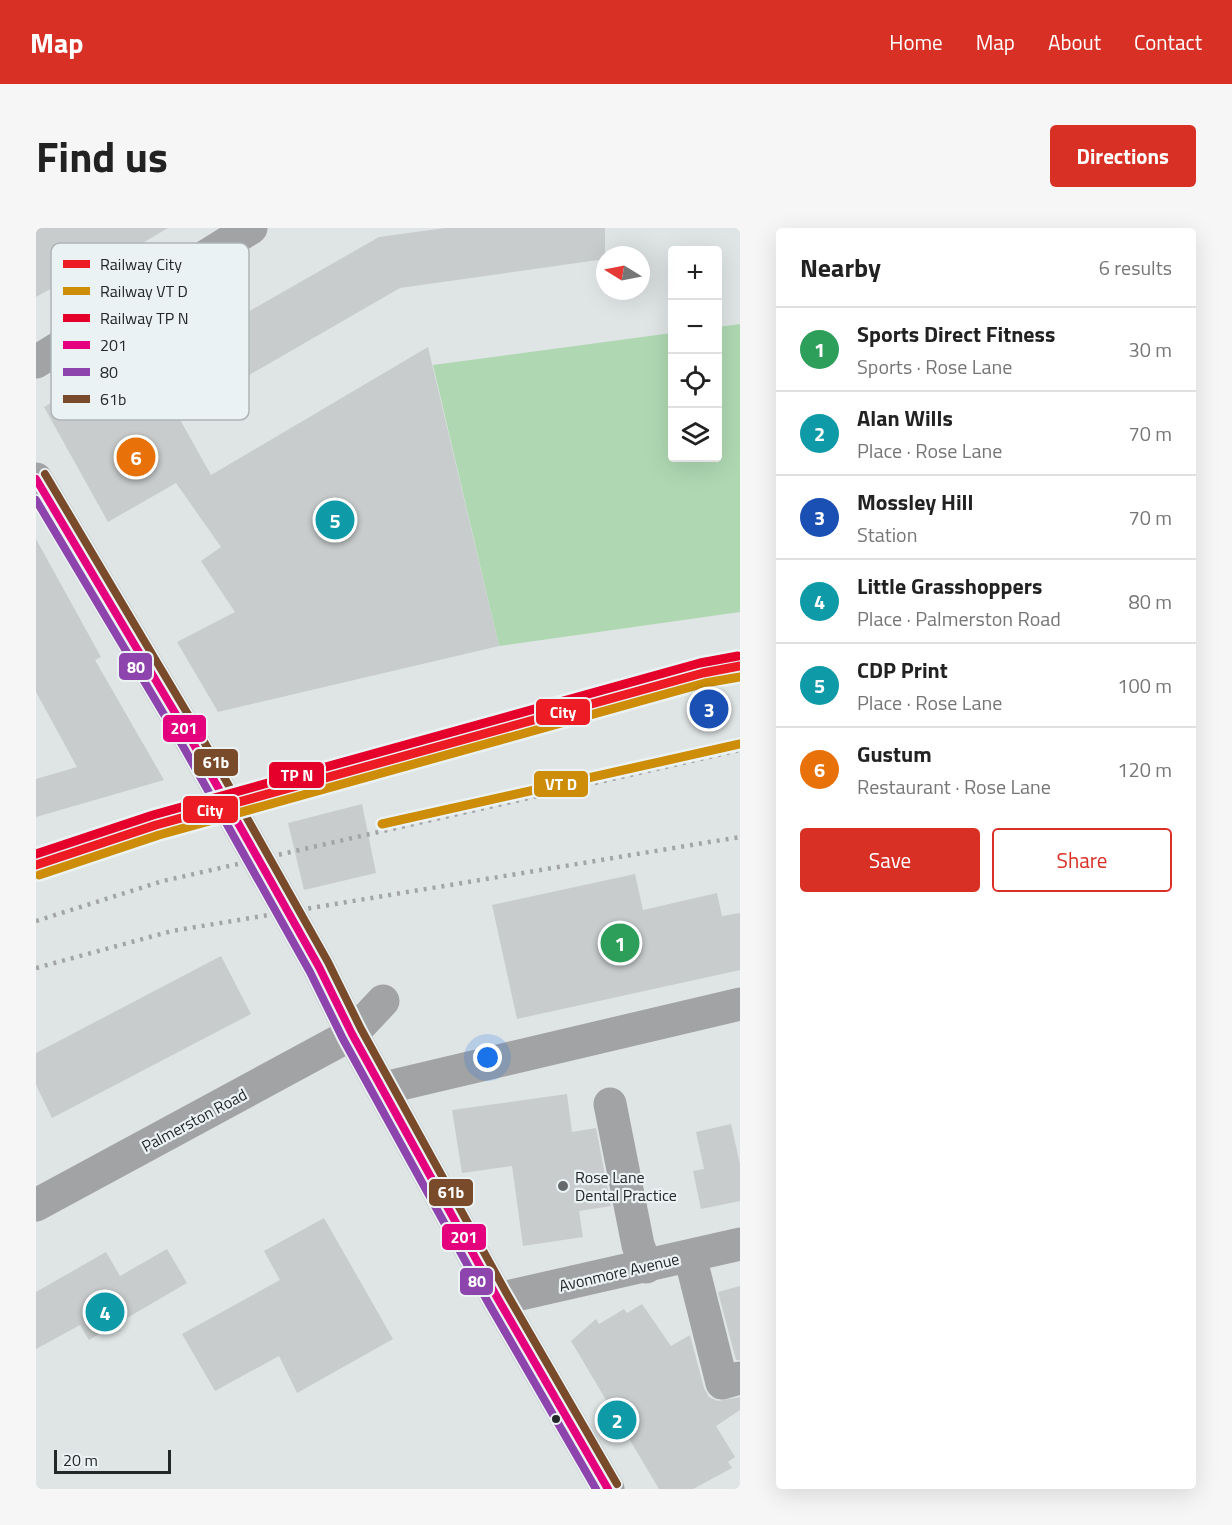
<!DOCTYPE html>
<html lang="en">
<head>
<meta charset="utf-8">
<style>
  :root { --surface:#fff; --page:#f6f6f6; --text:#222; --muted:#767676; --line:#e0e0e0; --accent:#d93025 }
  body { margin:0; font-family:"Titillium Web",sans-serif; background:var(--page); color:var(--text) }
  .controls { position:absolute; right:18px; top:18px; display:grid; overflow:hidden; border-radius:6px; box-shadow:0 6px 24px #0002 }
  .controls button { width:54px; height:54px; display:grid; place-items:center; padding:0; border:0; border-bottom:2px solid var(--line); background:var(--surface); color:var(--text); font:30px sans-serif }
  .compass { position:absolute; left:560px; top:18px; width:54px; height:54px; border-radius:50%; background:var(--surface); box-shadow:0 6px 24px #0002; rotate:280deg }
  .scale { position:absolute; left:18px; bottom:15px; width:117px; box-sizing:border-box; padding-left:6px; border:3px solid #242728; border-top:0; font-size:16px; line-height:21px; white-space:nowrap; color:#242728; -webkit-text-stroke:4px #eaf2f4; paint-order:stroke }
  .you { position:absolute; left:452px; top:830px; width:21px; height:21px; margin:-15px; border:4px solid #fff; border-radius:50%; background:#1a73e8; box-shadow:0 0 0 9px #1a73e833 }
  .badge { display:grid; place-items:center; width:39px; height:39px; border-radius:50%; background:var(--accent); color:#fff; font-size:20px; font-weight:700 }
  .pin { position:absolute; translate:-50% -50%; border:3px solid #fff; box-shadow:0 2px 6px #0006 }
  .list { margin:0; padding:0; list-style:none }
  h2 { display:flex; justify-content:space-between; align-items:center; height:78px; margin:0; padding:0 24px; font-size:26px }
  h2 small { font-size:20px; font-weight:400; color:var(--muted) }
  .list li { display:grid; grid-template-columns:39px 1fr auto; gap:18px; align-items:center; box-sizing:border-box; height:84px; padding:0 24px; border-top:2px solid var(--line) }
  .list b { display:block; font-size:22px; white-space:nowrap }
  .list p { margin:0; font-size:20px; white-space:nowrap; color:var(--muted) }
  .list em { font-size:20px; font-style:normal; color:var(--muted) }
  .actions { display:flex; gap:12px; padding:18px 24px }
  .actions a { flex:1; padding:14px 0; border:2px solid var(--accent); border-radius:6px; text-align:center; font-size:21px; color:var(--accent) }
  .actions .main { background:var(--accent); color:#fff }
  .icon { flex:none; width:33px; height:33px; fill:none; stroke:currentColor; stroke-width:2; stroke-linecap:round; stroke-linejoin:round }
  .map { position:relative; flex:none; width:704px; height:1261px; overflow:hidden; border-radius:6px }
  header { display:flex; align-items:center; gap:36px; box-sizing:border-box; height:84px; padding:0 30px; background:var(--accent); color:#fff }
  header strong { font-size:28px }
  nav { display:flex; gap:33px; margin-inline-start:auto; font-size:21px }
  .intro { display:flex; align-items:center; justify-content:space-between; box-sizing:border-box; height:144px; padding:0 36px }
  h1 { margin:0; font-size:42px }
  .button { padding:15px 27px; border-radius:6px; background:var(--accent); color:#fff; font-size:21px; font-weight:700 }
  main { display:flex; gap:36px; padding:0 36px }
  aside { flex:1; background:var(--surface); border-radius:6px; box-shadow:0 6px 24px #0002 }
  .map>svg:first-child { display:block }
</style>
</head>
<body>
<header>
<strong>Map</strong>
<nav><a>Home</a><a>Map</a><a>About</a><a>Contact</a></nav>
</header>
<div class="intro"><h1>Find us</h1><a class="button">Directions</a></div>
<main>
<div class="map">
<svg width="704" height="1261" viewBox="0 0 704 1261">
  <rect width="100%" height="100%" fill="#dfe4e5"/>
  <path fill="#afd8b2" d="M704,96v288l-241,34 -66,-281 239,-32v125h46v-131z"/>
  <g fill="#c8cccc">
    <path d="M0,0h132l-61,36 -3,-5 -68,38z"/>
    <path d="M409,0h160v31l-205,29 -222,128 33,59 217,-128 71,299 -281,66 -41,-70 58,-30 -34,-51 20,-14 -45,-64 -68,39 -64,-115 95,-53 9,15 231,-132z"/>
    <path d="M0,311l65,118 -6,3 69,120 -128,37v-38l41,-12 -41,-75z"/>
    <path d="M326,576l14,69 -72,17 -16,-67z"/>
    <path d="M599,646l8,36 74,-17 5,23 18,-3v57l-223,49 -25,-114z"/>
    <path d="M185,728l30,58 -199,104 -16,-33v-32z"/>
    <path d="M531,866l5,38 24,-4 15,78 -32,5 4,26 -60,9 -11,-80 -50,7 -10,-63z"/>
    <path d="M695,896l9,40v37l-39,8 -8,-38 11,-2 -8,-37z"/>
    <path d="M288,990l69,121 -96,54 -18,-37 -64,35 -33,-57 98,-54 -16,-29z"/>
    <path d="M131,1021l20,34 -98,57 -9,-15 -44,24v-57l70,-40 14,24z"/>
    <path d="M704,1058v74h-4l-18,-68z"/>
    <path d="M606,1076l29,42 19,-11 14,53 5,9 9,4 22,-4v13l-24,16 19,31 -7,5 4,6 -39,21h-34l-88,-148 25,-22 3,5 25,-15 3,4z"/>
  </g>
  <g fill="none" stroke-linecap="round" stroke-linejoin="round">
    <g stroke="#a2a3a4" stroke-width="33">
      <path d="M0,134l215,-134"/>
      <path d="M0,251l157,264"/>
      <path d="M283,739l33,67 146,265 110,190"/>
      <path d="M348,860l356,-84"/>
      <path d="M574,876l28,141 8,22"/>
      <path d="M0,977l316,-171 31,-33"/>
      <path d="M654,1028l32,127 18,-5"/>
      <path d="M462,1071l242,-55"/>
    </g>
    <g stroke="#a3a5a5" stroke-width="4.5" stroke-dasharray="3 6" stroke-linecap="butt">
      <path d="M0,693l127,-40 577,-131"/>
      <path d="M0,740l136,-37 568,-94"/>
    </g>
    <path stroke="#a2a3a4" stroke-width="33" d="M157,515l126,224"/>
    <g stroke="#eaf2f4" stroke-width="12">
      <path id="bus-1" d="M0,251l157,264 126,224 33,67 146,265 110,190"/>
    </g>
    <g stroke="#eaf2f4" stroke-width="12">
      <path id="bus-2" d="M0,272l148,248 126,224 33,67 146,265 107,185"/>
    </g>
    <g stroke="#eaf2f4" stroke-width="12">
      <path id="bus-3" d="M9,246l157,264 126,224 33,67 146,265 110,190"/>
    </g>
    <use href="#bus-1" stroke="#e5007d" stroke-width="8"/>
    <use href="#bus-2" stroke="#8e44ad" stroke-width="8"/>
    <use href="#bus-3" stroke="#7a4b2a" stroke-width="8"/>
    <g stroke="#eaf2f4" stroke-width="14">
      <path id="rail-1" d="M0,637l120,-40 547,-152 37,-7"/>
    </g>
    <g stroke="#eaf2f4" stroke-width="14">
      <g id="rail-2">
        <path d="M346,596l358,-80"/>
        <path d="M3,647l120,-40 546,-152 35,-6"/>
      </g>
    </g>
    <g stroke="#eaf2f4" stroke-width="14">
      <path id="rail-3" d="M0,626l117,-39 547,-152 38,-7"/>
    </g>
    <use href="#rail-1" stroke="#ed1c24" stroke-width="9"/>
    <use href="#rail-2" stroke="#cd8d08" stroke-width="9"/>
    <use href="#rail-3" stroke="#e4002b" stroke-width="9"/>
  </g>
  <circle fill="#65696a" stroke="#eaf2f4" stroke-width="2" cx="527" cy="958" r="6"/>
  <circle fill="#242728" stroke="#eaf2f4" stroke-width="2" cx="520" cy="1191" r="5"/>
  <g text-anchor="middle" stroke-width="4.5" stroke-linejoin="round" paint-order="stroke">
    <g font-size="16" fill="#242728" stroke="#eaf2f4">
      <text transform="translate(158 892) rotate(-28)" y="6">Palmerston Road</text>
      <text transform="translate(583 1044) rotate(-13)" y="6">Avonmore Avenue</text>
    </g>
    <g font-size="16" fill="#242728" stroke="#eaf2f4" text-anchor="start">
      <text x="539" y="955">Rose Lane<tspan x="539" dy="18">Dental Practice</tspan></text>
    </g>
  </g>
  <rect x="15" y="15" width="198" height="177" rx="9" fill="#eaf2f4" stroke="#afb5b7" stroke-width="1.5"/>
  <rect x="27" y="32" width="27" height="8" fill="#ed1c24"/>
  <rect x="27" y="59" width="27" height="8" fill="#cd8d08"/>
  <rect x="27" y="86" width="27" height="8" fill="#e4002b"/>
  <rect x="27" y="113" width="27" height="8" fill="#e5007d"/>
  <rect x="27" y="140" width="27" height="8" fill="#8e44ad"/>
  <rect x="27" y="167" width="27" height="8" fill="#7a4b2a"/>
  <g font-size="16" fill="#242728">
    <text x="64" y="42">Railway City</text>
    <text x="64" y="69">Railway VT D</text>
    <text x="64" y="96">Railway TP N</text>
    <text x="64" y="123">201</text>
    <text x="64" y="150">80</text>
    <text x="64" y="177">61b</text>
  </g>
  <g stroke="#eaf2f4" stroke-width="2">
    <rect x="82" y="424" width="35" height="29" rx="6" fill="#8e44ad"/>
    <rect x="499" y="470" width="56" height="28" rx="6" fill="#ed1c24"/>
    <rect x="126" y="486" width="45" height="29" rx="6" fill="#e5007d"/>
    <rect x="157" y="520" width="46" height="29" rx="6" fill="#7a4b2a"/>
    <rect x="232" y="533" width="57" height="28" rx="6" fill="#e4002b"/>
    <rect x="497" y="542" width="56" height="28" rx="6" fill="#cd8d08"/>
    <rect x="146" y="567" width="57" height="29" rx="6" fill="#ed1c24"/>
    <rect x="392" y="950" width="46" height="29" rx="6" fill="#7a4b2a"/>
    <rect x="405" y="995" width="46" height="28" rx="6" fill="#e5007d"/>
    <rect x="423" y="1039" width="35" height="29" rx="6" fill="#8e44ad"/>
  </g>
  <g font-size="16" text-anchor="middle" font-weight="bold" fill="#fff">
    <text x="100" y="445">80</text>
    <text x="527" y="490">City</text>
    <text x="148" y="506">201</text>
    <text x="180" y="540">61b</text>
    <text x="261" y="553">TP N</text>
    <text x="525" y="562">VT D</text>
    <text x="174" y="588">City</text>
    <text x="415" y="970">61b</text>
    <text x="428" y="1015">201</text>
    <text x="441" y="1059">80</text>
  </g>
</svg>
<div class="controls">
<button>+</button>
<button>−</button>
<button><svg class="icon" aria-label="locate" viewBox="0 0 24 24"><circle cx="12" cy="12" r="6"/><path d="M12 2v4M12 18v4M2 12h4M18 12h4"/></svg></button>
<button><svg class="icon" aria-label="layers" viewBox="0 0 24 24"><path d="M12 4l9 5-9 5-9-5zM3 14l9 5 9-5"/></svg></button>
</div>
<svg class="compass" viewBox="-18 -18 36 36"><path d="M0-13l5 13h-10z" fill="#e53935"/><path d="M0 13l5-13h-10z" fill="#767676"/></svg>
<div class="scale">20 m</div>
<div class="you"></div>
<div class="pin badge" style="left:584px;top:715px;background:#2e9e5b">1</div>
<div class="pin badge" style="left:581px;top:1192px;background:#0f9aa8">2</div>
<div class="pin badge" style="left:673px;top:481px;background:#1a4fb4">3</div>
<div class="pin badge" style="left:69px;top:1084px;background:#0f9aa8">4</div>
<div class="pin badge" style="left:299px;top:292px;background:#0f9aa8">5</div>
<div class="pin badge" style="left:100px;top:229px;background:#e8710a">6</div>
</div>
<aside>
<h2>Nearby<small>6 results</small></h2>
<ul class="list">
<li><span class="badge" style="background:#2e9e5b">1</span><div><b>Sports Direct Fitness</b><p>Sports · Rose Lane</p></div><em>30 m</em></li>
<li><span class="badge" style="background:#0f9aa8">2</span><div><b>Alan Wills</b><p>Place · Rose Lane</p></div><em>70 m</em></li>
<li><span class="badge" style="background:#1a4fb4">3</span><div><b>Mossley Hill</b><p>Station</p></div><em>70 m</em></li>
<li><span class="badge" style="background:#0f9aa8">4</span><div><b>Little Grasshoppers</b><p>Place · Palmerston Road</p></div><em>80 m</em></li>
<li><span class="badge" style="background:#0f9aa8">5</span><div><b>CDP Print</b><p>Place · Rose Lane</p></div><em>100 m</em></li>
<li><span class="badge" style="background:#e8710a">6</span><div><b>Gustum</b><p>Restaurant · Rose Lane</p></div><em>120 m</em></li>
</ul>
<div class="actions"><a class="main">Save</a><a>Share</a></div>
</aside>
</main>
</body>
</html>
